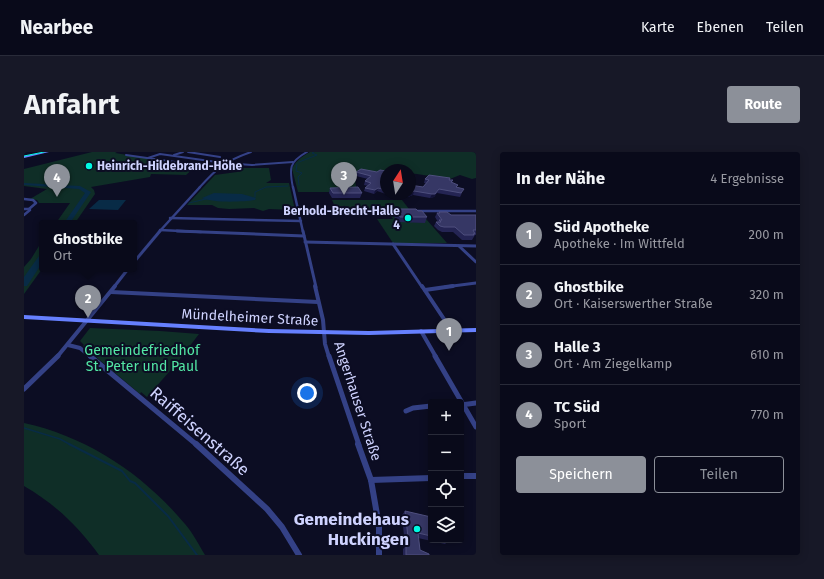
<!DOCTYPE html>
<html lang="de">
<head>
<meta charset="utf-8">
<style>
  :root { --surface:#090a1a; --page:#171827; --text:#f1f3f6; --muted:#999aa2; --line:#292b39; --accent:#8c9099 }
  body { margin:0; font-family:"Fira Sans",sans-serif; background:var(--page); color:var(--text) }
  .controls { position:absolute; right:12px; bottom:12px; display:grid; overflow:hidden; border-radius:4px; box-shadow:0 2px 10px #0003 }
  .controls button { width:36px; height:36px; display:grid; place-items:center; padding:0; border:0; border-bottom:1px solid var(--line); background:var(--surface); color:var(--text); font:20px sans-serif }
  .compass { position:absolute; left:356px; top:12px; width:36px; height:36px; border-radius:50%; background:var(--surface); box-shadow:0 2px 10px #0003; rotate:12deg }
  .you { position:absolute; left:283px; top:241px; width:14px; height:14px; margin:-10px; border:3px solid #fff; border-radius:50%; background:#1a73e8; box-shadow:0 0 0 6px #1a73e833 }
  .badge { display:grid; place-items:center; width:26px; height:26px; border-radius:50%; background:var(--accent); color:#fff; font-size:13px; font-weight:700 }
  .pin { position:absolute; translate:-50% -33px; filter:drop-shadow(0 1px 2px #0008) }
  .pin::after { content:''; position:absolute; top:21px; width:14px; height:12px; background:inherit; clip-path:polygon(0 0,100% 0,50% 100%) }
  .popup { position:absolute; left:15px; top:68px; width:98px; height:52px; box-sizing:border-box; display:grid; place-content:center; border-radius:4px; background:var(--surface); filter:drop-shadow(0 1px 3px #0005); font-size:13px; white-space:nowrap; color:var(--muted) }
  .popup b { font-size:15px; color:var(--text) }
  .popup::after { content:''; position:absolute; left:50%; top:100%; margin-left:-8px; border:8px solid transparent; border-top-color:var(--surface) }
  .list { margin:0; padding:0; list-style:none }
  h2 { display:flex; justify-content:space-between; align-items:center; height:52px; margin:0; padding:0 16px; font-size:17px }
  h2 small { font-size:13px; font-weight:400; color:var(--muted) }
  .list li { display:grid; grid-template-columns:26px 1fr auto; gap:12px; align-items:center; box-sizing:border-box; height:60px; padding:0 16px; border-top:1px solid var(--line) }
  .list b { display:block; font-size:15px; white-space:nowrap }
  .list p { margin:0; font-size:13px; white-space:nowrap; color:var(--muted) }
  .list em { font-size:13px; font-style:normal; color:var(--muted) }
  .actions { display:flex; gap:8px; padding:12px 16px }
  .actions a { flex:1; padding:9px 0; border:1px solid var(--accent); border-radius:4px; text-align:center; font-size:14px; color:var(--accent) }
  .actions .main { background:var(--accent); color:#fff }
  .icon { flex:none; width:22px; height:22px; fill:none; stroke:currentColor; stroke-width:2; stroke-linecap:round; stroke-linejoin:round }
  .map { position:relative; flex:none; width:452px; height:403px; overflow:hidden; border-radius:4px }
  header { display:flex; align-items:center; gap:24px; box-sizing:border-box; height:56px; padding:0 20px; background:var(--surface); border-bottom:1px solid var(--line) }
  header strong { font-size:19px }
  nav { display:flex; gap:22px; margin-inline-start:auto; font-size:14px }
  .intro { display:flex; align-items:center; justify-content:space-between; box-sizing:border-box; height:96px; padding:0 24px }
  h1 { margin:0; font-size:28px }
  .button { padding:10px 18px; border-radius:4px; background:var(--accent); color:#fff; font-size:14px; font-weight:700 }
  main { display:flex; gap:24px; padding:0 24px }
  aside { flex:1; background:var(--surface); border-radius:4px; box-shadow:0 2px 10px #0003 }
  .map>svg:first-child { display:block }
</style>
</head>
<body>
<header>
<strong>Nearbee</strong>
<nav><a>Karte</a><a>Ebenen</a><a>Teilen</a></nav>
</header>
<div class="intro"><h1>Anfahrt</h1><a class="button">Route</a></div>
<main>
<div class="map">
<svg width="452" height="403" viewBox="0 0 452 403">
  <rect width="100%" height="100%" fill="#0c0d23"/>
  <g fill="#0f2e27">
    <path d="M68,0h25l-2,1 81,13 -10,9 -35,-1 -1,3 -59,10 3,3 1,4 -20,29h-19l14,-20h-31l-2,-3 -7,-1 17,-10 -23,-3v-17z"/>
    <path d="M286,0h166v26l-4,1 -12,-4 -10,4 -40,-6v-3h-24v2l-26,-1 -6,3 3,18h-59l-6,-23c3,-8 11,-13 18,-17z"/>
    <path d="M219,16h26l2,12 -5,3h23l6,27 -26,-1 -6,2 -9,-3 -25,1 -11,-1 -6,-3h-25l28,-30 22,-3z"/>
    <path d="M308,48h70l7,9h-73z"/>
    <path d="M364,60h32l27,31h-54l-16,-24h16z"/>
    <path d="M18,89v28l-18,25v-27l7,-8z"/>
    <path d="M66,176l70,3 39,3 -23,30 -29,33 -6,-5 -1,2 -57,-48 1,-1 -4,-4z"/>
    <path d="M0,271c64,14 119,51 161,101 8,9 14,21 20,31h-106c-21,-29 -44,-51 -75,-69z"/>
  </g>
  <g fill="#082b46">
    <path d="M190,41l28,1 14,4 -1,2c-13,2 -42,3 -53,-2z"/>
    <path d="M75,48h27l-8,10 -29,-1z"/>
  </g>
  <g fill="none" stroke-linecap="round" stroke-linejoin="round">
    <g stroke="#082b46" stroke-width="1">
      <path d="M275,10l18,-7 -5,-2 2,-1"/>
      <path d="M273,12l-1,7 6,2 -4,4 1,8"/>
      <path d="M231,45v-5l11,-5 22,-1"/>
      <path d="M165,51l17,-4"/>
    </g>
    <path stroke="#082b46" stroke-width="1.5" d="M0,276l36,11 11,6"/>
    <path stroke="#082b46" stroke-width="2" d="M45,292l53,27 8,10 5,2 33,33 29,39"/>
    <g fill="#082b46" fill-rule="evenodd">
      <path d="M0,31l56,3 11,6 -21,31h-6l21,-30 -6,-4 -55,-4z"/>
      <path d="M15,104h3v7l-15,23h-3v-9z"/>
    </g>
    <g stroke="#344186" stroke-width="2">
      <path d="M164,0l32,5"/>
      <path d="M102,3l91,13"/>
      <path d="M150,3l9,-3"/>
      <path d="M124,6l12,-4 57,8"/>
      <path d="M199,11l29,2 41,-3"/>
      <path d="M175,36c18,-20 26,-27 52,-36"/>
      <path d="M269,36c-4,-20 -4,-26 14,-36"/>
    </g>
    <g stroke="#344186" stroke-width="2.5">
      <path d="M269,35l10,45"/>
      <path d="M0,47l9,1 3,3 -7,6h-5"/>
      <path d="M275,58l100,1"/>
      <path d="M388,59h64"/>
      <path d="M0,63l6,-5 -1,-1"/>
      <path d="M146,66l131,3"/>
      <path d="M136,78l41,2"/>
      <path d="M135,80l41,-45"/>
    </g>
    <g stroke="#344186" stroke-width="3">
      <path d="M153,79l127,5"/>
      <path d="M279,79l13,56"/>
      <path d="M281,90l171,4"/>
      <path d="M369,92l29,43"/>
      <path d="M435,94l17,16"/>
      <path d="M110,110l26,-31"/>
      <path d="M90,135l14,-18"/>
      <path d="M421,135l31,-4"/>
    </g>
    <g stroke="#344186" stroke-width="4">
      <path d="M291,134l8,34 2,24 4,13"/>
      <path d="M398,134l30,45"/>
      <path d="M401,138l28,-4"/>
      <path d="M87,140l207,10"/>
      <path d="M397,179l15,26"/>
      <path d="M44,193l12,3 11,9"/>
      <path d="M33,205l58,-71"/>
    </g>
    <g stroke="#344186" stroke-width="5">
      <path d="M66,204l107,89"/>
      <path d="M305,204l30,89"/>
      <path d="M411,204l41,71"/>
      <path d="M0,237l34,-33"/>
      <path d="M437,253l15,-2"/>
      <path d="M382,259l7,-3 18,-2"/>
    </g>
    <g stroke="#344186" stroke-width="6">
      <path d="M172,292l71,65 15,18 17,28"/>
      <path d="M334,292l13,36 8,46v29"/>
      <path d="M437,324h15"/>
      <path d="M347,328l60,-2"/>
    </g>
    <g fill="#6680ff" fill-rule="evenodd">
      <path d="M21,0h4l-25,6v-2z"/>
      <path d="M0,163l245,14 100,2 107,-3v4l-107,3 -100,-2 -245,-14z"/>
    </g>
    <path stroke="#00fae2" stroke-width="1" d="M0,4l20,-4"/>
  </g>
  <g fill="#242453">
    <path d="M362,19v23l-9,-3 -3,3 -10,-3 1,-3 3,-2 -4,-1 1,-4 3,-2 -12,-3v-4h21z"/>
    <path d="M426,26v2h3l-1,3 10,10 -2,4 -23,-4 -3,4 -4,1 -17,-3 -5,2 -16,-2 -5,-1h23v-9l13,2 3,-4h-2l1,-4z"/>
    <path d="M306,36l32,5 -2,5h-28l-3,-5z"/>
    <path d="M370,57l24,2 9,6 -2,6 -27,-1 -6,-8z"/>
    <path d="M415,60l12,3h25v20h-1l-3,5h-10l-9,-8h-11l-4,-2 -4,-4 2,-4h2l-3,-5 2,-4h1z"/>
    <path d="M381,359l26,6v23h18l-4,4 -27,-6 2,12 9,5h-26v-6l2,-2 -3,-32z"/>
  </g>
  <g fill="#131338">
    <path d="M354,36l-1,3 -3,3 1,-4z"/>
    <path d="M415,37l-2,4 -3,4 -4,1 2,-4z"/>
    <path d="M390,39l-1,4 -5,2 1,-3h1v-1z"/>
  </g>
  <g fill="#363765" stroke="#4e4f7e">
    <path d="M337,17l16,3 3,-2 6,1v13h-1h1v6l-8,-2 -3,2 -10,-2 6,-5 -6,-2 6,-5 -15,-4z"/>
    <path d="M405,23l21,3 -1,2h4l-2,2 7,3 -2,2 8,2 -3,4 -22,-4 -4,5h-3l-18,-3 -4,2v-8l13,2 6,-7 -4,-1z"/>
    <path d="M334,35l4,6h-29l-3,-5z"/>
    <path d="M370,57h22l2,2h4l5,6h-27z"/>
    <path d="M415,60h8l4,3h25v15h-3l2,4h-2l1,1h-10l-9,-8h-11l-4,-1 -4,-4h5l-2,-2h3l-5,-7h3z"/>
    <path d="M381,359l26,6v19l-13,-3 2,17 9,4v1h-23v-10l3,1z"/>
  </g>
  <g fill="#00fae2" stroke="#0c0d23" stroke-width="1.5">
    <circle cx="65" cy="14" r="4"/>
    <circle cx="384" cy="66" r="4"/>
    <circle cx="393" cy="377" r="4"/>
  </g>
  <g text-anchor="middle" stroke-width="4" stroke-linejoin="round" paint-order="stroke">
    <g font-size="12" font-weight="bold" fill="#cfd3ff" stroke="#0c0d23" text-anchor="start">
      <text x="73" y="18">Heinrich-Hildebrand-Höhe</text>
      <text x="376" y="63" text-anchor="end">Berhold-Brecht-Halle<tspan x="376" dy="14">4</tspan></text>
    </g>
    <g font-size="14" fill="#cfd3ff" stroke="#0c0d23">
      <text transform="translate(226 165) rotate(3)" y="5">Mündelheimer Straße</text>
      <text transform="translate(334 249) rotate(72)" y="5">Angerhauser Straße</text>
    </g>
    <g font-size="14" fill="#53e7a5" stroke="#0c0d23">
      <text x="118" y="203">Gemeindefriedhof<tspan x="118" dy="16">St. Peter und Paul</tspan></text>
    </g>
    <g font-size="17" fill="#cfd3ff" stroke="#0c0d23">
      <text transform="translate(176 279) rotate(41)" y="6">Raiffeisenstraße</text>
    </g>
    <g font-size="17" font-weight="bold" fill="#cfd3ff" stroke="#0c0d23" text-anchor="end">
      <text x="385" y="373">Gemeindehaus<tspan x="385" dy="20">Huckingen</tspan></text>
    </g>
  </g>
</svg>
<div class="controls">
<button>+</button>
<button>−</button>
<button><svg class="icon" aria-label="locate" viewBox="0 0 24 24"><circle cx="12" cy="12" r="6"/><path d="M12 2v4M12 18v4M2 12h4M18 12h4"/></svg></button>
<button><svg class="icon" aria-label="layers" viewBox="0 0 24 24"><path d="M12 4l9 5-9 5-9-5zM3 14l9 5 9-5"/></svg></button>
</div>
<svg class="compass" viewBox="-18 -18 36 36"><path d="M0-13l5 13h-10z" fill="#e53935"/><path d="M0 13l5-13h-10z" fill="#999aa2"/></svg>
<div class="you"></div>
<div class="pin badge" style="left:425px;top:199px">1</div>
<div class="pin badge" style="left:64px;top:166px">2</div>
<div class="popup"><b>Ghostbike</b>Ort</div>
<div class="pin badge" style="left:320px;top:43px">3</div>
<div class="pin badge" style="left:33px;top:45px">4</div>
</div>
<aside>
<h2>In der Nähe<small>4 Ergebnisse</small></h2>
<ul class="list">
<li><span class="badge">1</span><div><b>Süd Apotheke</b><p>Apotheke · Im Wittfeld</p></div><em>200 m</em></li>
<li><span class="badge">2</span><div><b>Ghostbike</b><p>Ort · Kaiserswerther Straße</p></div><em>320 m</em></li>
<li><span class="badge">3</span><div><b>Halle 3</b><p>Ort · Am Ziegelkamp</p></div><em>610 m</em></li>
<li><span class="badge">4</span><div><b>TC Süd</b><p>Sport</p></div><em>770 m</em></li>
</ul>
<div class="actions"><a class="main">Speichern</a><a>Teilen</a></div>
</aside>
</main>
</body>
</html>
